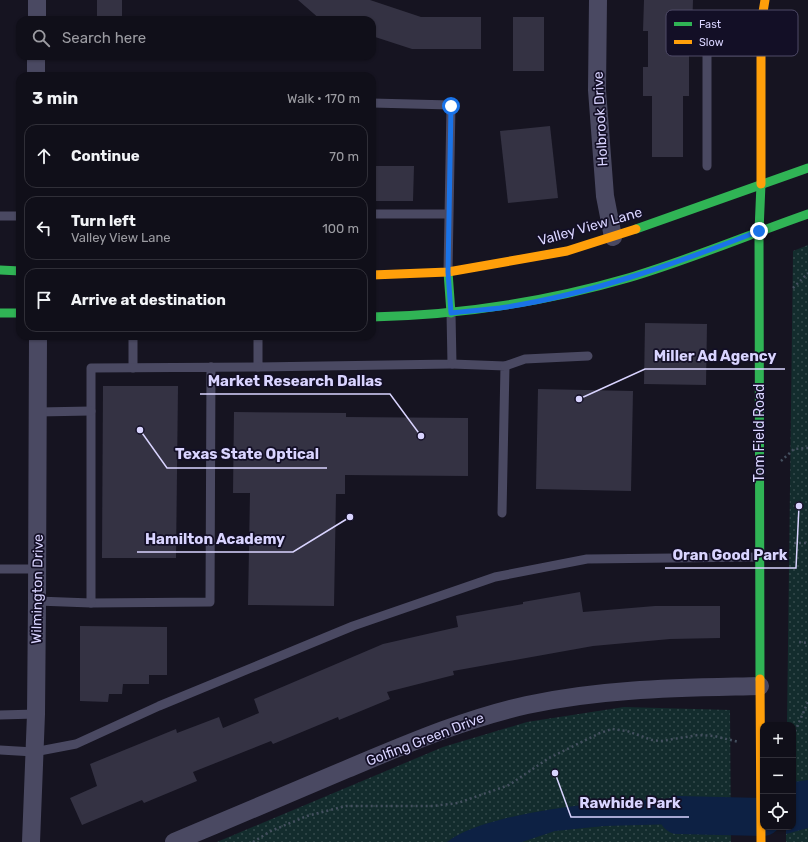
<!DOCTYPE html>
<html lang="en">
<head>
<meta charset="utf-8">
<style>
  :root { --surface:#100f19; --page:#1e1d26; --text:#f1f3f6; --muted:#9c9ca2; --line:#302f38 }
  body { margin:0; font-family:Rubik,sans-serif; background:var(--page); color:var(--text) }
  .controls { position:absolute; right:12px; bottom:12px; display:grid; overflow:hidden; border-radius:8px; box-shadow:0 1px 3px #0004 }
  .controls button { width:36px; height:36px; display:grid; place-items:center; padding:0; border:0; border-bottom:1px solid var(--line); background:var(--surface); color:var(--text); font:20px sans-serif }
  .stop { position:absolute; width:12px; height:12px; margin:-9px; border:3px solid #1a73e8; border-radius:50%; background:#fff }
  .stop.end { background:#1a73e8; border-color:#fff; box-shadow:0 1px 4px #0008 }
  .list { margin:0; padding:0; list-style:none }
  h2 { display:flex; justify-content:space-between; align-items:center; height:52px; margin:0; padding:0 16px; font-size:17px }
  h2 small { font-size:13px; font-weight:400; color:var(--muted) }
  .list li { display:grid; grid-template-columns:26px 1fr auto; gap:12px; align-items:center; box-sizing:border-box; height:64px; margin:0 8px 8px; padding:0 8px; border:1px solid var(--line); border-radius:12px }
  .list b { display:block; font-size:15px; white-space:nowrap }
  .list p { margin:0; font-size:13px; white-space:nowrap; color:var(--muted) }
  .list em { font-size:13px; font-style:normal; color:var(--muted) }
  .icon { flex:none; width:22px; height:22px; fill:none; stroke:currentColor; stroke-width:2; stroke-linecap:round; stroke-linejoin:round }
  .map { position:relative; flex:none; width:808px; height:842px; overflow:hidden }
  .search { position:absolute; background:var(--surface); box-shadow:0 1px 3px #0004; left:16px; top:16px; width:360px; height:44px; display:flex; align-items:center; gap:10px; box-sizing:border-box; padding:0 14px; border-radius:12px; color:var(--muted); font-size:15px }
  .panel { position:absolute; background:var(--surface); box-shadow:0 1px 3px #0004; left:16px; top:72px; width:360px; height:268px; border-radius:12px }
  .map>svg:first-child { display:block }
</style>
</head>
<body>
<div class="map">
<svg width="808" height="842" viewBox="0 0 808 842">
  <defs>
    <pattern id="park-dots" width="8" height="8" patternUnits="userSpaceOnUse"><rect width="8" height="8" fill="#132c2d"/><path d="M2 2h.1M6 6h.1" fill="none" stroke="#354a4c" stroke-width="1.8" stroke-linecap="round"/></pattern>
  </defs>
  <rect width="100%" height="100%" fill="#161421"/>
  <g fill="url(#park-dots)">
    <path d="M808,245v597h-22v-15h7v-102h-6l6,-474z"/>
    <path d="M624,707l106,3 1,132h-514l226,-95 84,-25z"/>
  </g>
  <g fill="#0d2144">
    <path d="M808,780v48l-22,6v-7h7v-45z"/>
    <path d="M697,799l34,1v31l-55,-7 -72,2 -49,5 -33,11h-75c16,-12 37,-18 56,-23 64,-16 129,-19 194,-20z"/>
  </g>
  <g fill="none" stroke-linecap="round" stroke-linejoin="round">
    <path stroke="#0d2144" stroke-width="38" d="M678,815l85,2"/>
  </g>
  <g fill="#343243">
    <rect x="97" y="0" width="25" height="20"/>
    <path d="M298,0h72l51,17h60v32h-69l-40,-13v-16h-51z"/>
    <path d="M644,0h49l-1,32h-3v64h-6v61h-31v-61h-9v-29h5v-36h-5z"/>
    <rect x="513" y="17" width="31" height="54"/>
    <path d="M550,126l8,72 -50,5 -8,-72z"/>
    <path d="M372,166h42l-1,35h-41z"/>
    <path d="M645,323l62,1 -1,61 -62,-1z"/>
    <path d="M103,386h75l-2,172h-74z"/>
    <path d="M538,389l95,2 -2,100 -95,-2z"/>
    <path d="M234,412l112,1v4l122,1v58l-123,-1v19h-9l-2,112 -86,-1 2,-112h-17z"/>
    <path d="M580,592l3,20 72,-6h65v32l-50,1 -77,7 -140,25 1,4 -67,17 3,7 -51,21 -1,-3 -65,27 -2,-3 -78,31 4,9 -53,22 -2,-3 -60,25 -12,-27 27,-12 -7,-22 86,-35 1,4 42,-16 4,11 36,-15 -5,-14 129,-55 75,-17 -2,-11 67,-12v-2z"/>
    <path d="M80,626l87,1v48h-18v9h-26l-1,10h-13l-1,8 -28,-1z"/>
  </g>
  <g fill="none" stroke-linecap="round" stroke-linejoin="round">
    <g stroke="#44505f" stroke-width="2.5" stroke-dasharray="2 3" stroke-linecap="butt">
      <path d="M793,288l15,-15"/>
      <path d="M781,461l13,-12 14,-1"/>
      <path d="M794,543h14"/>
      <path d="M799,642l9,1"/>
      <path d="M793,736l15,-34"/>
      <path d="M253,842l18,-11 36,-15 39,-10h87l25,-3 51,-18 40,-27 51,-25 12,-4 15,2 25,9 9,1 37,-6 16,1 25,6"/>
    </g>
    <g stroke="#4a4962" stroke-width="9">
      <path d="M372,103l79,2 -3,167"/>
      <path d="M707,166v-114h54"/>
      <path d="M372,214h76"/>
      <path d="M0,216h20"/>
      <path d="M133,336v32"/>
      <path d="M258,336v31l194,-3 -1,-51"/>
      <path d="M452,364l53,2 -3,147"/>
      <path d="M505,366l20,-7 63,-3"/>
      <path d="M211,367l-1,235 -119,1v-235l167,-1"/>
      <path d="M38,412l53,-1"/>
      <path d="M0,569h38"/>
      <path d="M37,601l54,2"/>
      <path d="M0,715l36,-1"/>
      <path d="M0,750l34,2 42,-8 83,-38 194,-80 142,-49 92,-18 173,-2"/>
    </g>
    <g stroke="#4a4962" stroke-width="18">
      <path d="M598,0l-1,90 8,106 8,41"/>
      <path d="M37,20v-20"/>
      <path d="M36,76v-20"/>
      <path d="M31,842l5,-128 1,-113 1,-265"/>
      <path d="M174,842c58,-24 116,-49 173,-73 60,-25 117,-50 180,-64 77,-17 155,-17 233,-19"/>
    </g>
    <g stroke="#30b455" stroke-width="9">
      <path d="M636,229l172,-61"/>
      <path d="M0,270l20,1"/>
      <path d="M448,272l3,41"/>
      <path d="M0,313h20"/>
      <path d="M372,317c87,-2 173,-15 256,-39 61,-18 120,-43 180,-64"/>
      <path d="M760,679l-1,-448 2,-47"/>
    </g>
    <g stroke="#ff9f0a" stroke-width="9">
      <path d="M761,184v-160l4,-24"/>
      <path d="M372,275l76,-3 119,-21 69,-22"/>
      <path d="M760,679l1,163"/>
    </g>
  </g>
  <g fill="none" stroke-linecap="round" stroke-linejoin="round">
    <path stroke="#1a73e8" stroke-width="5" d="M451,106l-3,166 3,41c16,-2 33,-3 49,-5 88,-13 175,-44 259,-77"/>
  </g>
  <g text-anchor="middle" stroke-width="3.5" stroke-linejoin="round" paint-order="stroke">
    <g font-size="14" fill="#d9d4ff" stroke="#130f26">
      <text transform="translate(600 119) rotate(-93)" y="5">Holbrook Drive</text>
      <text transform="translate(590 226) rotate(-16)" y="5">Valley View Lane</text>
      <text transform="translate(759 433) rotate(-90)" y="5">Tom Field Road</text>
      <text transform="translate(37 589) rotate(-89)" y="5">Wilmington Drive</text>
      <text transform="translate(425 739) rotate(-21)" y="5">Golfing Green Drive</text>
    </g>
  </g>
  <rect x="666" y="10" width="132" height="46" rx="6" fill="#130f26" stroke="#4e4a67" stroke-width="1"/>
  <rect x="674" y="22" width="18" height="4" fill="#30b455"/>
  <rect x="674" y="40" width="18" height="4" fill="#ff9f0a"/>
  <g font-size="11" fill="#d9d4ff">
    <text x="699" y="28">Fast</text>
    <text x="699" y="46">Slow</text>
  </g>
  <path fill="none" stroke="#d9d4ff" stroke-width="1.5" d="M579 399L645 369H785M421 436L390 394H200M140 430L167 468H327M350 517L293 552H137M799 506L796 568H665M555 773L571 817H689"/>
  <g fill="#d9d4ff" stroke="#130f26" stroke-width="1.5">
    <circle cx="579" cy="399" r="4"/>
    <circle cx="421" cy="436" r="4"/>
    <circle cx="140" cy="430" r="4"/>
    <circle cx="350" cy="517" r="4"/>
    <circle cx="799" cy="506" r="4"/>
    <circle cx="555" cy="773" r="4"/>
  </g>
  <g font-size="15" text-anchor="middle" font-weight="bold" fill="#d9d4ff" stroke="#130f26" stroke-width="3.5" stroke-linejoin="round" paint-order="stroke">
    <text x="715" y="361">Miller Ad Agency</text>
    <text x="295" y="386">Market Research Dallas</text>
    <text x="247" y="459">Texas State Optical</text>
    <text x="215" y="544">Hamilton Academy</text>
    <text x="730" y="560">Oran Good Park</text>
    <text x="630" y="808">Rawhide Park</text>
  </g>
</svg>
<div class="controls">
<button>+</button>
<button>−</button>
<button><svg class="icon" aria-label="locate" viewBox="0 0 24 24"><circle cx="12" cy="12" r="6"/><path d="M12 2v4M12 18v4M2 12h4M18 12h4"/></svg></button>
</div>
<div class="stop" style="left:451px;top:106px"></div>
<div class="stop end" style="left:759px;top:231px"></div>
<div class="search"><svg class="icon" aria-label="search" viewBox="0 0 24 24"><circle cx="10" cy="10" r="6"/><path d="M15 15l6 6"/></svg>Search here</div>
<section class="panel">
<h2>3 min<small>Walk · 170 m</small></h2>
<ul class="list">
<li><svg class="icon" aria-label="ahead" viewBox="0 0 24 24"><path d="M12 20V5M6 11l6-6 6 6"/></svg><div><b>Continue</b></div><em>70 m</em></li>
<li><svg class="icon" aria-label="left" viewBox="0 0 24 24"><path d="M17 20v-9H6M10 6l-5 5 5 5"/></svg><div><b>Turn left</b><p>Valley View Lane</p></div><em>100 m</em></li>
<li><svg class="icon" aria-label="arrive" viewBox="0 0 24 24"><path d="M6 21V4h12l-3 4 3 4H6"/></svg><div><b>Arrive at destination</b></div></li>
</ul>
</section>
</div>
</body>
</html>
